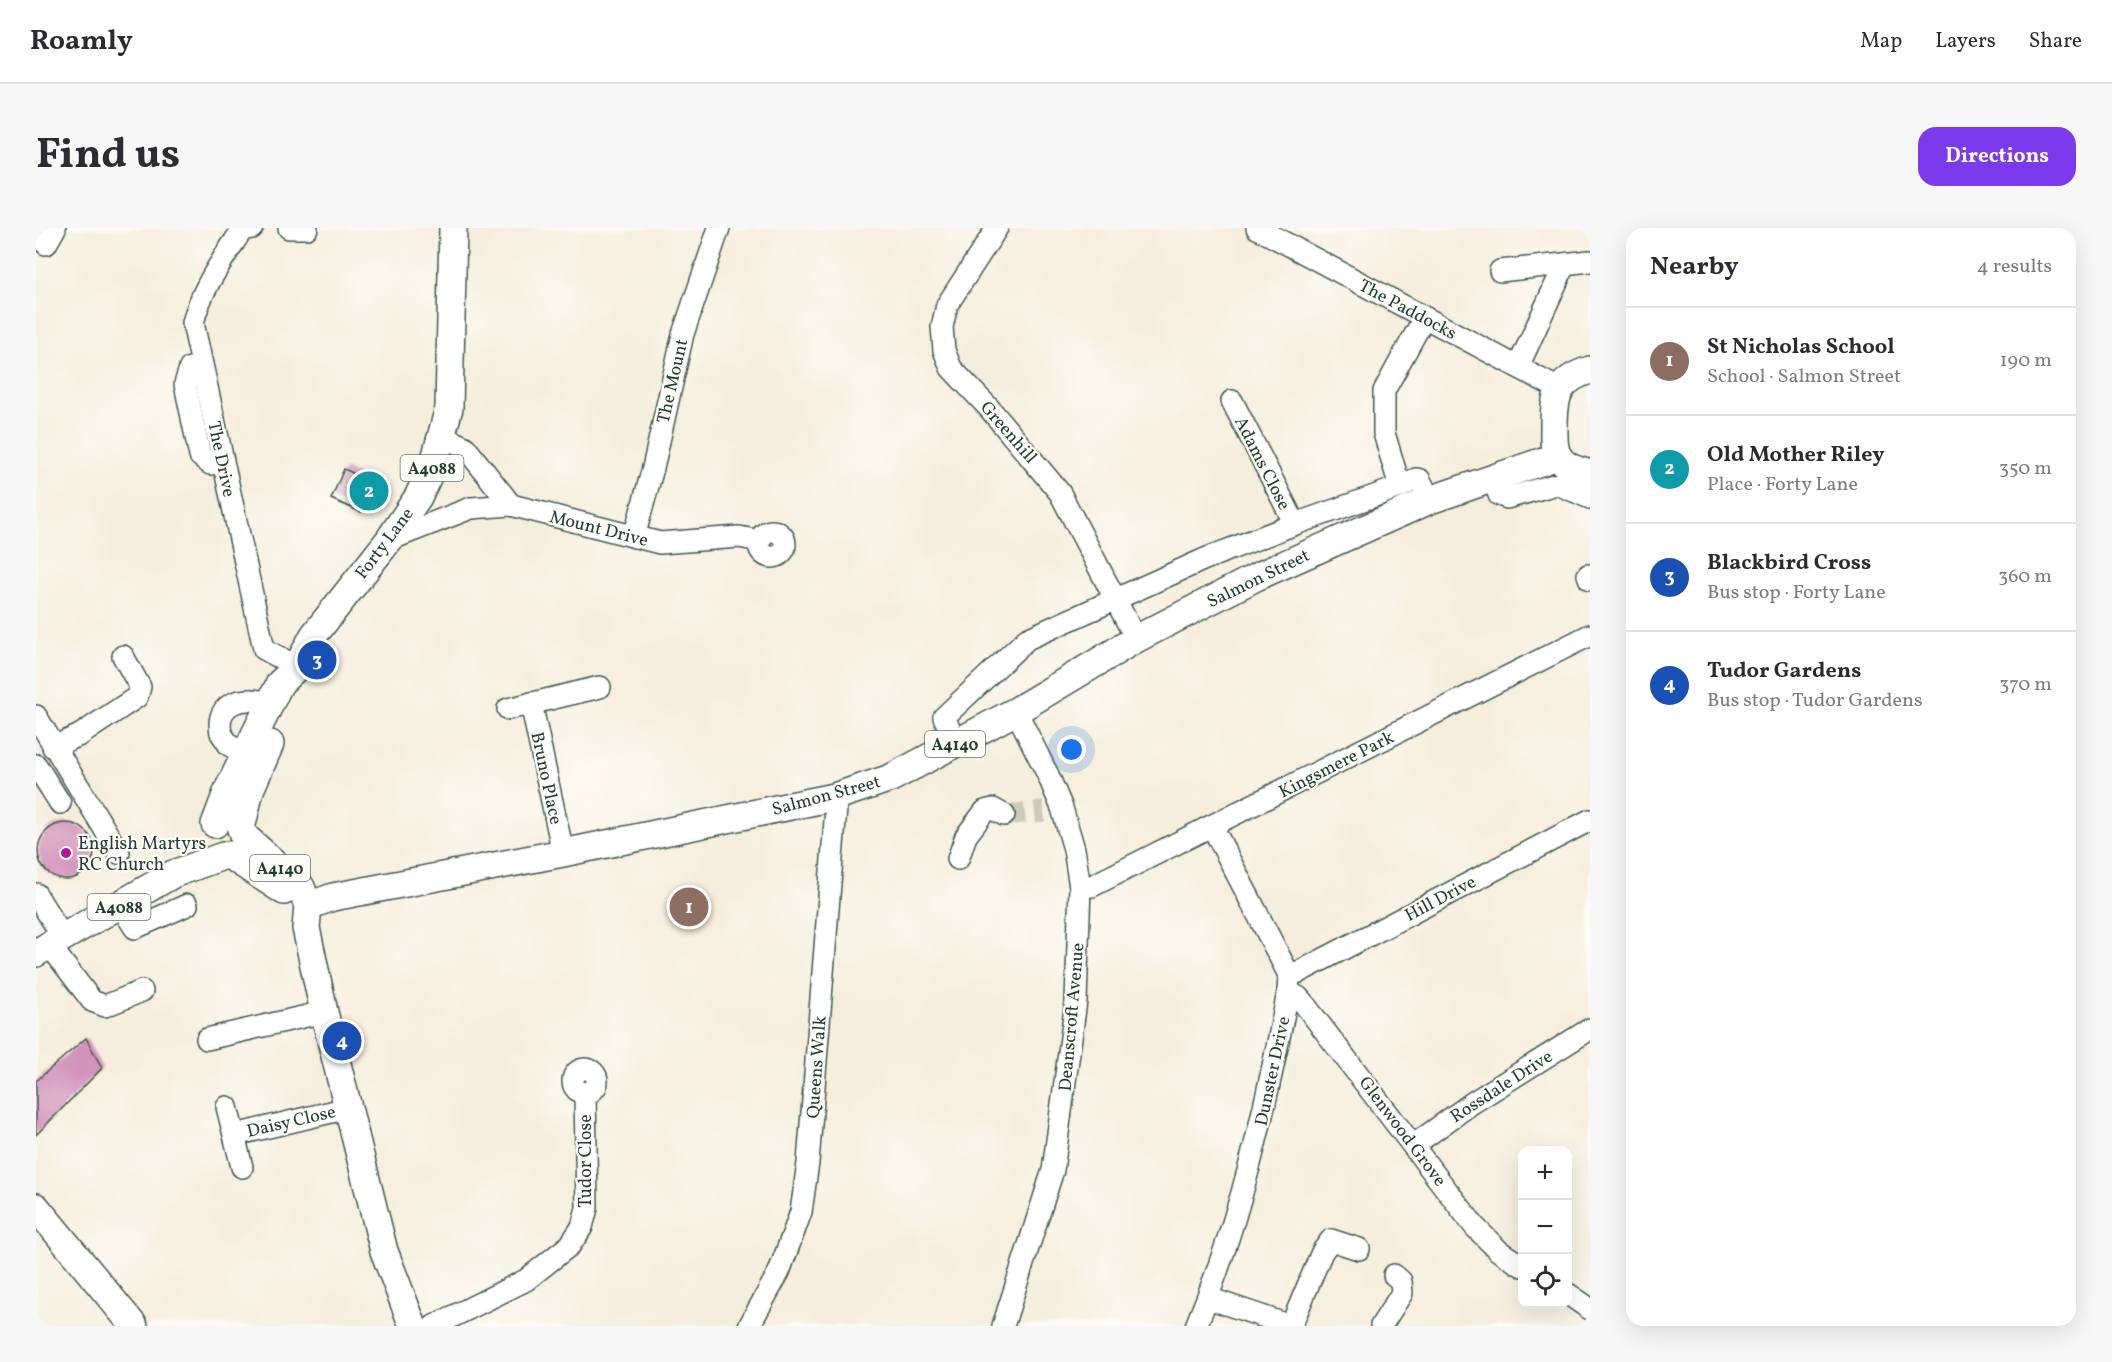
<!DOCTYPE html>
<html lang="en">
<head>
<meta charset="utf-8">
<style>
  :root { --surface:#fff; --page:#f7f7f7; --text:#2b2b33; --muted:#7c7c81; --line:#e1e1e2; --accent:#7c3aed }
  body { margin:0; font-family:Vollkorn,serif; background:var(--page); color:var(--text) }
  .controls { position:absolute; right:18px; bottom:18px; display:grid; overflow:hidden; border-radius:12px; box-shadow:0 6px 24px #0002 }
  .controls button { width:54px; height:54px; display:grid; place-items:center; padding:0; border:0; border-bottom:2px solid var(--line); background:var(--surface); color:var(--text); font:30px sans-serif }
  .you { position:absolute; left:1036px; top:522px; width:21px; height:21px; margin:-15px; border:4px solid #fff; border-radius:50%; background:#1a73e8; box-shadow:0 0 0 9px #1a73e833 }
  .badge { display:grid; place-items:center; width:39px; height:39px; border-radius:50%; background:var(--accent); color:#fff; font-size:20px; font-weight:700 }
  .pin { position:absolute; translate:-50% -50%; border:3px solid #fff; box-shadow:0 2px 6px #0006 }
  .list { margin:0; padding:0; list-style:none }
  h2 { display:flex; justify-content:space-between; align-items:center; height:78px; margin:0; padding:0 24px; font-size:26px }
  h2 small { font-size:20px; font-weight:400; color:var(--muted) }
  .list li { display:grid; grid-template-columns:39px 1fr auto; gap:18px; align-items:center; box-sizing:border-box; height:108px; padding:0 24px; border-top:2px solid var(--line) }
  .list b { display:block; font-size:22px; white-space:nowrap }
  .list p { margin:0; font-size:20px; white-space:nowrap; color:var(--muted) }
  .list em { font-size:20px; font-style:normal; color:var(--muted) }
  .icon { flex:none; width:33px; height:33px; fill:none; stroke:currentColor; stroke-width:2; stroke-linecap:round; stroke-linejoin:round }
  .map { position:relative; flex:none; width:1554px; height:1098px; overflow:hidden; border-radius:18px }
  header { display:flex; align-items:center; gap:36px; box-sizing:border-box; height:84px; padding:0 30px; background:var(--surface); border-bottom:2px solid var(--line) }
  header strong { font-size:28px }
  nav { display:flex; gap:33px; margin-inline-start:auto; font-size:21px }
  .intro { display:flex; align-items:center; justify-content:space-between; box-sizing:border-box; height:144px; padding:0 36px }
  h1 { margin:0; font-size:42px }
  .button { padding:15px 27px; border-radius:18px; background:var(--accent); color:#fff; font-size:21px; font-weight:700 }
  main { display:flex; gap:36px; padding:0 36px }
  aside { flex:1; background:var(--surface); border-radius:18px; box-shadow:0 6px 24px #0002 }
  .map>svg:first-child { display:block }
</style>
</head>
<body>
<header>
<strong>Roamly</strong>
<nav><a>Map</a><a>Layers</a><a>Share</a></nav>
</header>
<div class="intro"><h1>Find us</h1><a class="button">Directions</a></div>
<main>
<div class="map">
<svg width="1554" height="1098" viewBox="0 0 1554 1098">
  <rect width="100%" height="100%" fill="#fdfcf7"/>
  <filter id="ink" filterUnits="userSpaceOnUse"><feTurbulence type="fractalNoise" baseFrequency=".0167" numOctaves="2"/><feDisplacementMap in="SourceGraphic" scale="12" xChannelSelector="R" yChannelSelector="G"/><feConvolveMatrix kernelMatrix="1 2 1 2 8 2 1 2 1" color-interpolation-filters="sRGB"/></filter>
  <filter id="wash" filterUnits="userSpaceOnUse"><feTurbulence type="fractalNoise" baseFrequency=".008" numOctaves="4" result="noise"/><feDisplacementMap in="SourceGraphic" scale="24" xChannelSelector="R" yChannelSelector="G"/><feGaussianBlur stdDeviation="1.35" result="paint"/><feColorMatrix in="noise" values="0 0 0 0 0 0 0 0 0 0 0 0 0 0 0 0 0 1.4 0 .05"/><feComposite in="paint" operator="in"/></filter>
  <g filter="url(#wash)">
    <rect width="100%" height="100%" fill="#f6eedc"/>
    <g id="blocks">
      <g fill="#d392bb">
        <path d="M308,241l29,13 -5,13 -5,-3 -3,6 6,2 -5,12 -30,-13z"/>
        <circle cx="30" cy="623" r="28"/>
        <path d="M50,810l16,30 -66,67v-54z"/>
      </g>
    </g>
  </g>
  <g filter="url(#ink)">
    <use href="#blocks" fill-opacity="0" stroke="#3f584d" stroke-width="1.5"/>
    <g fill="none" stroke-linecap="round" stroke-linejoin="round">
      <path stroke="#cbcbba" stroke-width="21" stroke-dasharray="21 10" stroke-linecap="butt" d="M968,587l40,-4"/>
      <g stroke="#3f584d" stroke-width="24">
        <g id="minor">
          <path d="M216,0l-10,2c-19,29 -41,59 -49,93l71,326 33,18"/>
          <path d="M253,0h18"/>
          <path d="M961,0l-50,77 -5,22 2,23 7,18 38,40 71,85 76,146"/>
          <path d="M1221,0l302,161"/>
          <path d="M10,16l9,-16"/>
          <path d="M1464,43l90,-10"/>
          <path d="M166,138l-12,2 -5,16 15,72 10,8 12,-1"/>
          <path d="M1482,139l47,-103"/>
          <path d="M1196,173l63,123"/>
          <path d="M407,209l22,10 46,58"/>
          <path d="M1458,251l5,16 8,3 50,-14 33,14"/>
          <path d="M1364,259l-16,-54v-42l40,-73"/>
          <circle cx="736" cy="316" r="13"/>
          <path d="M598,309l19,-69 30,-134 36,-106"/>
          <path d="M353,312l82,-32 40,-3 149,38 79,-6 21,4"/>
          <path d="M1552,347l2,5"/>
          <path d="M495,475l32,150"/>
          <path d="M472,481l92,-22"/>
          <path d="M0,488l83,137"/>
          <path d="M920,515l-12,-26 83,-78 178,-80 90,-35 105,-37 16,-8 4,1 10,20"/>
          <path d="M17,519l27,-12 57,-38 3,-10 -17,-31"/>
          <path d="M210,527l-17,-10 -8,-12c-7,-33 26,-38 49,-29"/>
          <path d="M0,537l24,38"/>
          <path d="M922,631l8,-23 19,-25 8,-2 11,6"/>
          <path d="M1044,659l12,-1 498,-251"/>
          <path d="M0,666l27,44"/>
          <path d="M85,678l14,22 52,-23"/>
          <path d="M14,718l42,55 13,5 37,-15"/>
          <path d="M1253,747l10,-3 291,-152"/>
          <path d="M1252,764l10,5 7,8 170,222 24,24 23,15"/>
          <path d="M171,811l117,-27"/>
          <circle cx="549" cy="853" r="12"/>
          <path d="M191,879l15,60"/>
          <path d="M199,907l113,-27"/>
          <path d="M1378,917l58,-42 118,-74"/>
          <path d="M1532,1066l22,15"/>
          <path d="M1172,1070l83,28"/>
          <path d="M398,1098l92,-46 44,-35 12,-18 5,-19 -2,-115"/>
          <path d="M713,1098l30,-54 22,-60 7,-49 28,-355 -2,-11"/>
          <path d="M967,1098l50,-156 23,-169 4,-114 -6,-38 -12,-41 -14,-33 -32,-64"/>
          <path d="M1160,1098c45,-108 70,-220 92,-334l1,-17 -77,-149"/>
          <path d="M1255,1098l31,-74 9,-12 28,9"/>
          <path d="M1345,1098l21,-33 -1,-12 -7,-6"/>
        </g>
      </g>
      <g stroke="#3f584d" stroke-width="30">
        <g id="major">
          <path d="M1554,142c-33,10 -36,26 -36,58 0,9 -1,19 4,28 7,12 20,14 32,18"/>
          <path d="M179,596l13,-34 52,-107 17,-16 17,-32 75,-95 29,-43 16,-34 15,-55 4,-180"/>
          <path d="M205,601l9,-39 20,-46"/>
          <path d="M207,607l58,52 7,19 -2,22 18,84 60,239 29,75"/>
          <path d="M193,627l55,36"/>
          <path d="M272,678l25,-9 230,-44 271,-56 57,-19 125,-67 120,-72 122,-63 172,-76 128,-44"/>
          <path d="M0,725l137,-79 50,-18"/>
          <path d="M0,979l98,119"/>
        </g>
      </g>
      <use href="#minor" stroke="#fff" stroke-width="21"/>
      <use href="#major" stroke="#fff" stroke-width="27"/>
    </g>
  </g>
  <circle fill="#b5179e" stroke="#fdfcf7" stroke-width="2" cx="30" cy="625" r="6"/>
  <g text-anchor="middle" stroke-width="4.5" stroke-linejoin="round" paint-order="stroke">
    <g fill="#fdfcf7" stroke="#62766e" stroke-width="1.5">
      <rect x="364.5" y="227" width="63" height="26" rx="4.5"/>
      <rect x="889" y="503" width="60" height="26" rx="4.5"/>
      <rect x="214" y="627" width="60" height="26" rx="4.5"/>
      <rect x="51.5" y="666" width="63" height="26" rx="4.5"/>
    </g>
    <g font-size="16" font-weight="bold" fill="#1f3d34">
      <text x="396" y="246">A4088</text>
      <text x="919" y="522">A4140</text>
      <text x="244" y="646">A4140</text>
      <text x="83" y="685">A4088</text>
    </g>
    <g font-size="18" fill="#1f3d34" stroke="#fdfcf7">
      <text transform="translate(1372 81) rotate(28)" y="6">The Paddocks</text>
      <text transform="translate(636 153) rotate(-77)" y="6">The Mount</text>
      <text transform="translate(973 204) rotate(49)" y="6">Greenhill</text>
      <text transform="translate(186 231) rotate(78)" y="6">The Drive</text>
      <text transform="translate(1227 235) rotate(63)" y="6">Adams Close</text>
      <text transform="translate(563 300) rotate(14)" y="6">Mount Drive</text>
      <text transform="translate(348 315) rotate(-53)" y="6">Forty Lane</text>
      <text transform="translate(1222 350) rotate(-26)" y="6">Salmon Street</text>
      <text transform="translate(1300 536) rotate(-27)" y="6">Kingsmere Park</text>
      <text transform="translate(511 550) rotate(78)" y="6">Bruno Place</text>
      <text transform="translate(790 567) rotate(-15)" y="6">Salmon Street</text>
      <text transform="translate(1404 670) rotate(-28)" y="6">Hill Drive</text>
      <text transform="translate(1035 789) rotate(-85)" y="6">Deanscroft Avenue</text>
      <text transform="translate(780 839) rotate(-86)" y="6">Queens Walk</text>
      <text transform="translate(1236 843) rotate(-78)" y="6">Dunster Drive</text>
      <text transform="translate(1465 858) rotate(-33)" y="6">Rossdale Drive</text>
      <text transform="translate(255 893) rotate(-13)" y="6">Daisy Close</text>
      <text transform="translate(1367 903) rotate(53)" y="6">Glenwood Grove</text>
      <text transform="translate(549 933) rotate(-90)" y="6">Tudor Close</text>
    </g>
    <g font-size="18" fill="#1f3d34" stroke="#fdfcf7" text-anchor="start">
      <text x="42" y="621">English Martyrs<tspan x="42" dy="21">RC Church</tspan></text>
    </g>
  </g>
</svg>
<div class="controls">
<button>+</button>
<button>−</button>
<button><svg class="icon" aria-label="locate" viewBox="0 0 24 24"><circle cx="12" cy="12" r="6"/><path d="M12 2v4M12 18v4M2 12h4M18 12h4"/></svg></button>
</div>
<div class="you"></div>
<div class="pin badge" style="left:653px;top:679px;background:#8d6e63">1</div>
<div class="pin badge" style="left:333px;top:263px;background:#0f9aa8">2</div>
<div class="pin badge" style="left:281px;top:432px;background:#1a4fb4">3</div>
<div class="pin badge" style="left:306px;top:813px;background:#1a4fb4">4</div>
</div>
<aside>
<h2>Nearby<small>4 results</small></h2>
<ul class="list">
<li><span class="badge" style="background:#8d6e63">1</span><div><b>St Nicholas School</b><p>School · Salmon Street</p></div><em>190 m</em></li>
<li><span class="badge" style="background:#0f9aa8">2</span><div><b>Old Mother Riley</b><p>Place · Forty Lane</p></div><em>350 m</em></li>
<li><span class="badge" style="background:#1a4fb4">3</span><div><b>Blackbird Cross</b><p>Bus stop · Forty Lane</p></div><em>360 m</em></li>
<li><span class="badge" style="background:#1a4fb4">4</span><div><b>Tudor Gardens</b><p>Bus stop · Tudor Gardens</p></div><em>370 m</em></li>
</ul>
</aside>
</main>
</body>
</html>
